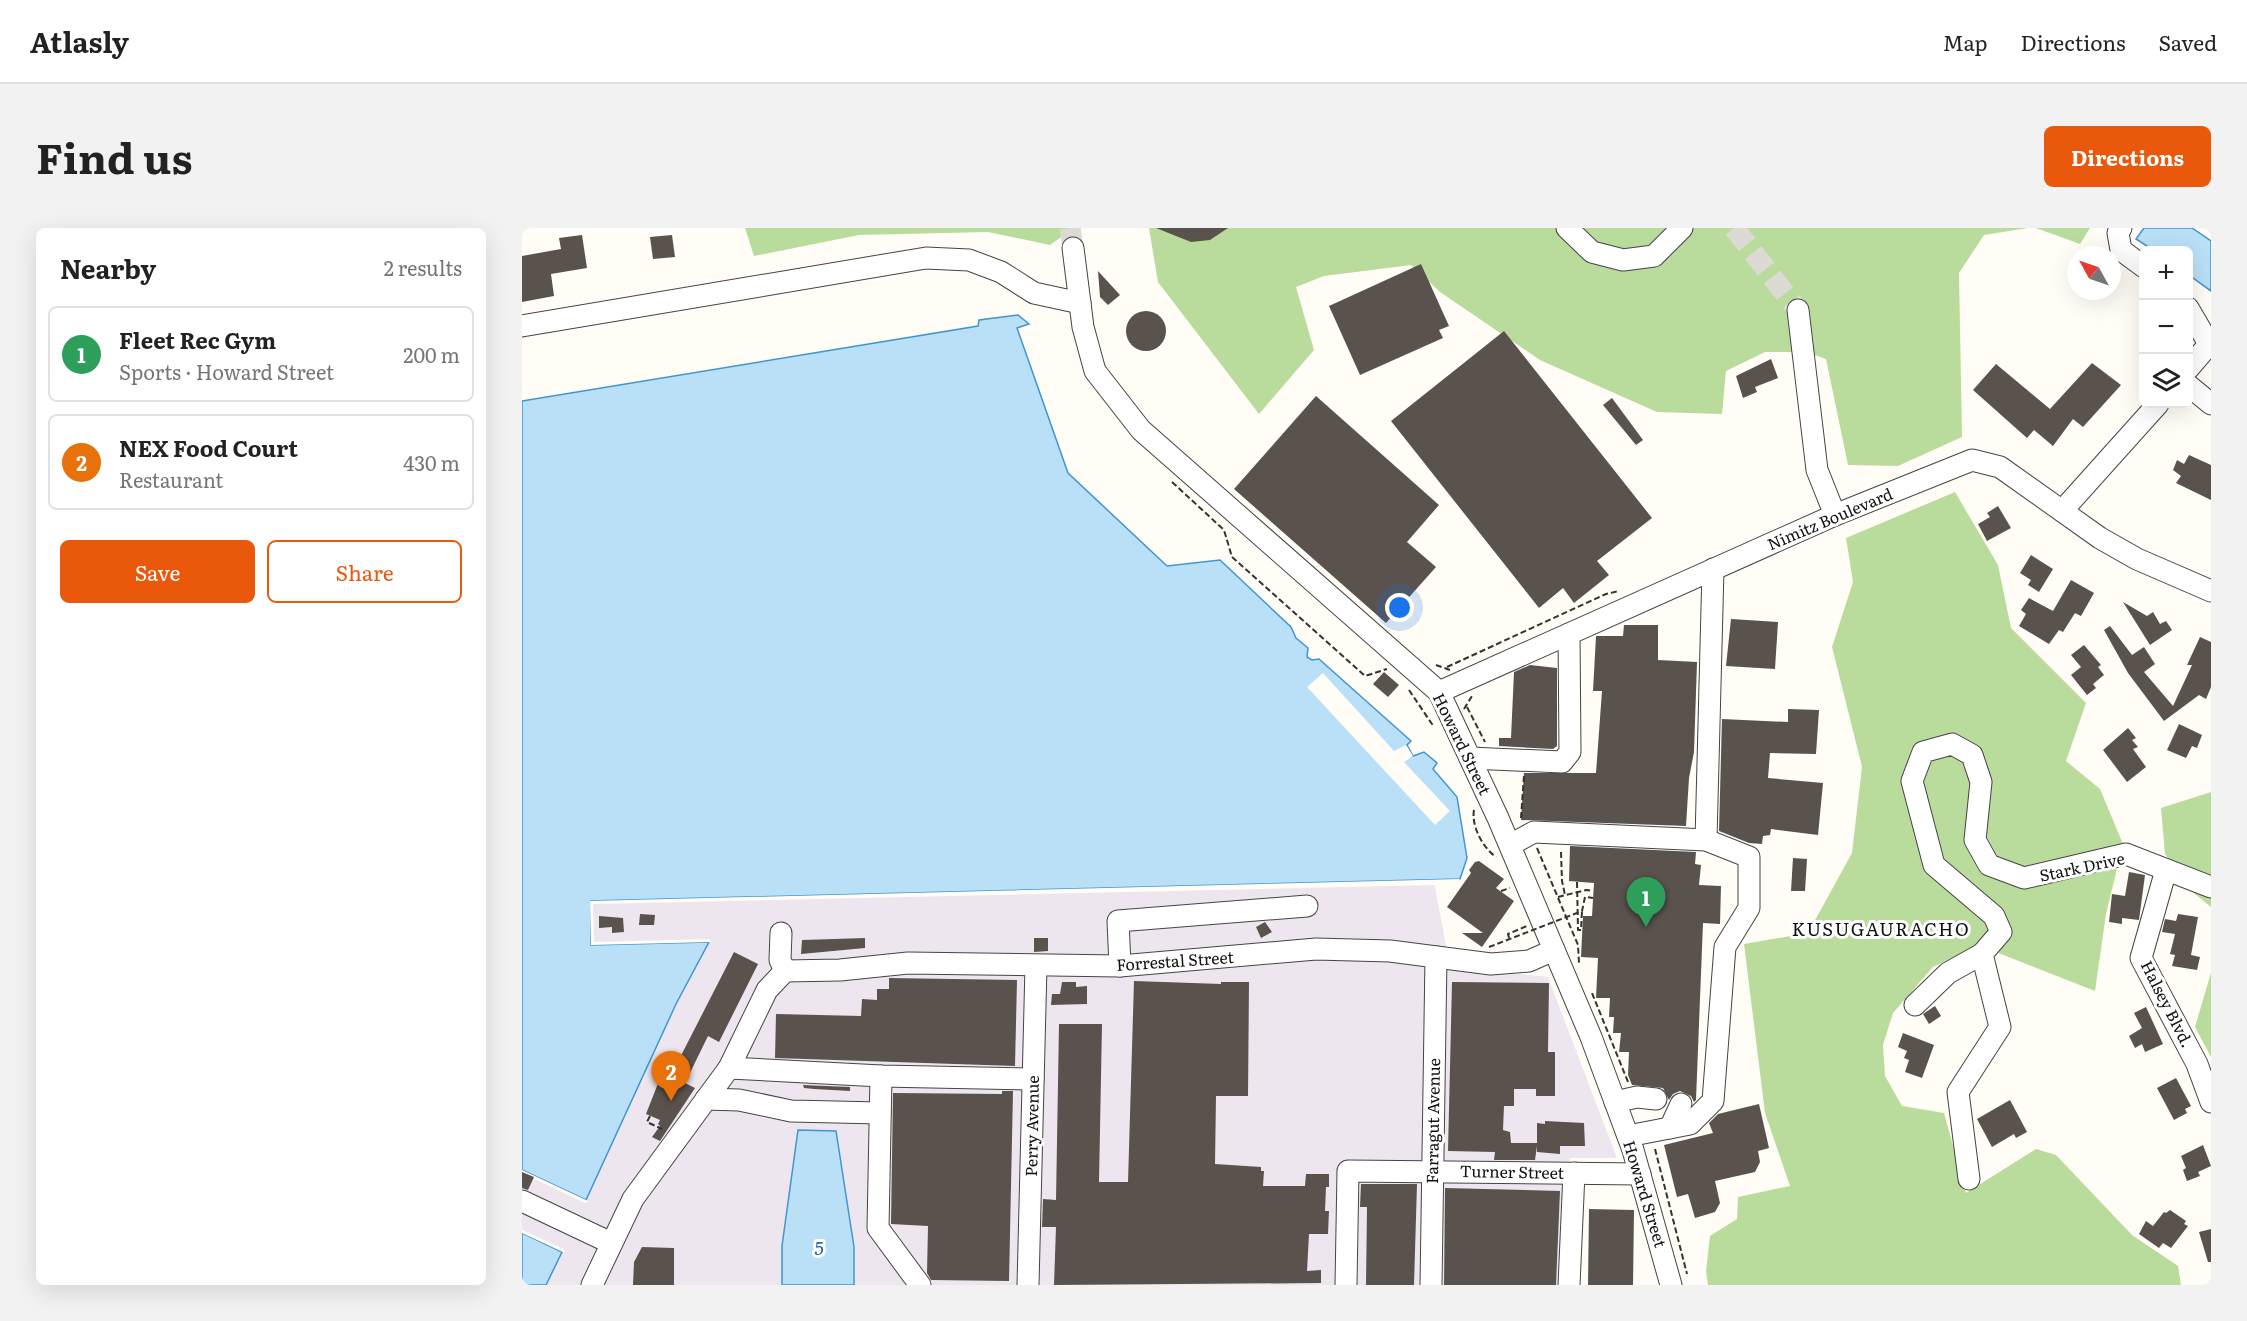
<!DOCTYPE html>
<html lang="en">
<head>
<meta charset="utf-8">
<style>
  :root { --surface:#fff; --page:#f2f2f2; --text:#222; --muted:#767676; --line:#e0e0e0; --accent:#ea580c }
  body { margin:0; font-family:Literata,serif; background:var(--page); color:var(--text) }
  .controls { position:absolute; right:18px; top:18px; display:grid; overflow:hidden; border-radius:9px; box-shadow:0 6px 24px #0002 }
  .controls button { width:54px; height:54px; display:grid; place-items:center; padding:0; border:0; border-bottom:2px solid var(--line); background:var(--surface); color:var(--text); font:30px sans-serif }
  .compass { position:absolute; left:1545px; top:18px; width:54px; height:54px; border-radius:50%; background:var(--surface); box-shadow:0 6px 24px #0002; rotate:310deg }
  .you { position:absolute; left:878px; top:380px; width:21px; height:21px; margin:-15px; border:4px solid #fff; border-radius:50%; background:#1a73e8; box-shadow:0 0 0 9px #1a73e833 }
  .badge { display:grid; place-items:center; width:39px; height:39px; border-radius:50%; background:var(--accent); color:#fff; font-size:20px; font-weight:700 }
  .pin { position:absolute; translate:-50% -50px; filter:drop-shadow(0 2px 3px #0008) }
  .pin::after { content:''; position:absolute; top:32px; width:21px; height:18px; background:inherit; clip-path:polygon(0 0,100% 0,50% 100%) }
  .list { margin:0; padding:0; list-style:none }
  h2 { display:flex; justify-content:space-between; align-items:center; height:78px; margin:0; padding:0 24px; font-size:26px }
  h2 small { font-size:20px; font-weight:400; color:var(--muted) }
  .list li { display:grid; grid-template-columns:39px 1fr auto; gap:18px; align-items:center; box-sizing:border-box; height:96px; margin:0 12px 12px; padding:0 12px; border:2px solid var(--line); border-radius:9px }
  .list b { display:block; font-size:22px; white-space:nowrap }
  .list p { margin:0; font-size:20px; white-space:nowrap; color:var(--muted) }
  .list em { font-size:20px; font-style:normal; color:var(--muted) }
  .actions { display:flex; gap:12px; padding:18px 24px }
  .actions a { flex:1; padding:14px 0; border:2px solid var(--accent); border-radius:9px; text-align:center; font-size:21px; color:var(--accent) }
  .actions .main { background:var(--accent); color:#fff }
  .icon { flex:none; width:33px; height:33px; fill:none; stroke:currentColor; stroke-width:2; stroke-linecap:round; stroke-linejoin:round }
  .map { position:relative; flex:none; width:1689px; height:1057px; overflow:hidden; border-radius:9px }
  header { display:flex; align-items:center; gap:36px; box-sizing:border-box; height:84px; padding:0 30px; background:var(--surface); border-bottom:2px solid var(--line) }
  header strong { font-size:28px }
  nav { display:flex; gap:33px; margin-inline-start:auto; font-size:21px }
  .intro { display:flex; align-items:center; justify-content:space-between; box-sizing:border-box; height:144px; padding:0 36px }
  h1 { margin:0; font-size:42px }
  .button { padding:15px 27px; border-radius:9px; background:var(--accent); color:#fff; font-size:21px; font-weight:700 }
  main { display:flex; gap:36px; padding:0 36px }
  aside { flex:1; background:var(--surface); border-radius:9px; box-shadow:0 6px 24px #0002 }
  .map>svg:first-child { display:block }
</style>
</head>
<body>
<header>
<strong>Atlasly</strong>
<nav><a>Map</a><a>Directions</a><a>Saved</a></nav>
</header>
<div class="intro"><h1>Find us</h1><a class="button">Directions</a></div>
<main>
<aside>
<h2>Nearby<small>2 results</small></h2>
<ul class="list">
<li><span class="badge" style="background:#2e9e5b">1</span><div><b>Fleet Rec Gym</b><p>Sports · Howard Street</p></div><em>200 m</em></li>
<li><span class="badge" style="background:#e8710a">2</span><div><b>NEX Food Court</b><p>Restaurant</p></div><em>430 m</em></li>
</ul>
<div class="actions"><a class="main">Save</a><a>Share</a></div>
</aside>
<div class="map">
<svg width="1689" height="1057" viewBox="0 0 1689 1057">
  <rect width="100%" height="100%" fill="#fffdf5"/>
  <path fill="#eee6ef" d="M912,654l16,84 98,11 69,181h-47l-7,127h-1017l16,-33 -40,-19v-63l64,30 90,-196 33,-62 -118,3 -1,-44z"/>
  <g fill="#b9dc9c">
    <path d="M223,0h329l-24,17 -62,-13 -129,3 -105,21z"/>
    <path d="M627,0h879l-44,7 -25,38 3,164 -64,29 -50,-1 -22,-106 -20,-7h-41l-39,19 -4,43 -65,-2 -117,-52 -100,-68 -29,-27 -87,11 -28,11 18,63 -55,64 -101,-132z"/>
    <path d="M1514,0h54l-10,16z"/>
    <path d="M1433,264l43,73 13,63 75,75 -20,58 34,28 23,55 -17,70 -11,77 -117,-46 -45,22 -40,46 -10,32 2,31 17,30 42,7 22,80 70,-44 20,6 76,80 46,31 3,19h-473l-2,-14 4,-35 27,-17 1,-22 52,-11 -25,-73 -21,-169 64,-11 44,-80 10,-86 -30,-120 21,-65 -7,-44z"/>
    <path d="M1689,564v115l-21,-17 -25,-36 -4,-46z"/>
    <path d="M1689,745v84l-16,-30z"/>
  </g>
  <g fill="#b9e0f7" stroke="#3f96cf" stroke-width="1.5">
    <path d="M1622,0h48l19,13v50l-22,-16 -1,-25h-35l-17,-11z"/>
    <path d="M496,87l11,9 -12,4 51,145 99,93 53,-6 71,67 5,11 12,10 -1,9 5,3 7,-1 92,82 -4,4 6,11 11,-4 13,11 -4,6 24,28 10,61 -7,21 -869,22v44l118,-3 -33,62 -90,196 -64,-30v-769l456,-75 1,-6z"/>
    <path d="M276,902l38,1 18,116v38h-72v-39z"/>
    <path d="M0,1005l40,19 -16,33h-24z"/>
  </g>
  <g fill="#fffdf5">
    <path d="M801,445l71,78 12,-6 7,11 -9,6 46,49 -15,14 -128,-138z"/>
    <path d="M938,651l-2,3 -24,3 -841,19 1,38 115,-3 3,3 -121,3 -1,-44z"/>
    <path d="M0,942l64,30 3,2 -4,1 -63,-30z"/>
    <path d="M0,1002l42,19 1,4 -43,-20z"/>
  </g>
  <g fill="#5a524d">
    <path d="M634,0h72l-18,12 -19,2z"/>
    <path d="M60,7l5,33 -36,6 3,22 -32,6v-46l39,-7 -2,-11z"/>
    <path d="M150,7l3,22 -22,2 -3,-22z"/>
    <path d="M899,36l28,62 -10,4 4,8 -83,37 -31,-69z"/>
    <path d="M576,43l22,24 -12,10 -8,-8z"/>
    <circle cx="624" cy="103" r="20"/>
    <path d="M982,103l148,187 -55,43 12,14 -35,28 -11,-15 -24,20 -148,-187z"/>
    <path d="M1249,131l7,19 -23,9 2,5 -14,6 -7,-22z"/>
    <path d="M1570,135l29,22 -38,42 -10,-8 -20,27 -19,-16 -7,8 -54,-48 23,-26 54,45z"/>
    <path d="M794,168l123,109 -32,37 29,25 -50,56 -152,-134z"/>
    <path d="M1090,170l31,42 -7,5 -33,-40z"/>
    <path d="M1667,227l22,10v35l-35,-17 5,-7 -8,-6 4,-10 7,4z"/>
    <path d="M1476,278l13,22 -24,13 -9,-17 12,-7 -3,-4z"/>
    <path d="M1509,327l22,14 -14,23 -11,-7 3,-5 -11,-7z"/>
    <path d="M1549,352l23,13 -13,23 -6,-3 -12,19 -4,-2 -10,14 -30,-18 7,-12 -5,-4 8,-12 24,13z"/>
    <path d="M1601,374l24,14 6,-4 7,12 6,-3 6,9 -22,15z"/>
    <path d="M1209,391l47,3 -3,47 -49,-3z"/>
    <path d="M1102,397h34v35l39,2 -3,90 -5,26 -3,48 -165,-6 3,-47h72l6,-82h-9l3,-55h27z"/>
    <path d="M1588,398l22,29 12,-8 11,17 -11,8 29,34 19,-41h-5l13,-28 11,5v45l-5,12 -7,-4 -35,26 -36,-48 -24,-43z"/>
    <path d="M1562,417l17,20 -3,2 6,8 -11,9 3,4 -9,7 -16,-20 10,-8 -10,-12z"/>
    <path d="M1008,437l27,3v78l-4,3 -54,-3v-8h12l3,-66z"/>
    <path d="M862,444l15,13 -11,12 -15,-13z"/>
    <path d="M1266,481l31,1 -3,44 -46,-1 -2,25 55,5 -5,52 -47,-6 -1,6 -7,1 -1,8 -13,-1 -30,-12 3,-112 66,3z"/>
    <path d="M1657,496l23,11 -5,13 -5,-2 -6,12 -19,-8z"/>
    <path d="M1606,500l8,10 -4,2 6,7 -5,2 13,18 -19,15 -24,-32z"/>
    <path d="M1048,618l126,6 -1,12 6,1 -2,20 22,1 -1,38 -17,-1 -7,177 -2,2 -3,-6 -11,-5 -7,3 -4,6 -6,-12 -31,-3 -4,-10 1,-23h-10l2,-19h-8l1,-16h-5l1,-19h-14l2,-40 -17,-1 2,-41h9l2,-33 -25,-2z"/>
    <path d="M1271,630l14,1 -2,32h-14z"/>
    <path d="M957,633l25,18 -8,9 18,13 -32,46 -20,-14h21l-36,-26 24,-34 -2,-3 6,-8z"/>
    <path d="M1607,644l16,3 -6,45 -17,-2v6l-13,-2 3,-28 13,2z"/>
    <path d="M118,686l15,1 -1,10h-15z"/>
    <path d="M1656,686l20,3 -7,38 9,2 -3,13 -25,-4 3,-11 -5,-1 5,-20 -13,-2 3,-13 11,2z"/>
    <path d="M77,688l24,2 1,14 -12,1v-6l-13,1z"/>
    <path d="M743,694l7,10 -11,6 -5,-11z"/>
    <path d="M343,710v10l-64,6 1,-14z"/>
    <path d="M512,710h14v13l-14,1z"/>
    <path d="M212,724l24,12 -39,78 -11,-6 -23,47 10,5 -35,53 -8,-4 8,-11 -2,-2 2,-4 -14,-6 11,-28 6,-11 6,4z"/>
    <path d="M367,750l128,2 -2,86 -240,-8 1,-44 85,2 1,-17 15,1v-11h12z"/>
    <path d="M612,753l87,3v-2h28l-1,114h-32l-1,68 46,3v4h3l-1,15h42l1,-12h23v13h-3l-1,24h4l-1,23h-19l-2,37 14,-1v13l-267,2 2,-58h-14l1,-28 13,1 3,-176h43l-3,158h29z"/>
    <path d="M540,754h14v5l11,-1v18l-36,1 1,-11h8z"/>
    <path d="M930,754l97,1 -1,69h7v44h-19v-7h-22v17h-10l-1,24 7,2 1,11h26v-20l8,1v-3l39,2 1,23h-25v8l-23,-2v-6l-2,14h-41l1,-8 -47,-1z"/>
    <path d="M1413,778l6,10 -12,8 -6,-10z"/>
    <path d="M1624,779l17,37 -18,8 -3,-8 -7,4 -6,-12 13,-8 -8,-15z"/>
    <path d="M1381,805l31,12 -12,33 -17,-6 4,-12 -5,-2 3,-7 -9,-4z"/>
    <path d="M1654,850l15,28 -6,3 2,4 -13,7 -17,-32z"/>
    <path d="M281,857l47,2v4l-36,-2 -10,-1z"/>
    <path d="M480,863h11l-4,190 -78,-1 -4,-7 1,-47 -37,-2 2,-131 109,1z"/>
    <path d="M1488,872l17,32 -11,6 -2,-4 -22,13 -15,-28z"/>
    <path d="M1237,876l10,44 -11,3 2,11 -5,10 -40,9 5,22 -5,9 -20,6 -7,-24 -11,3 -13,-52 49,-12 -4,-10 9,-9z"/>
    <path d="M1681,917l8,21 -13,6 2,4 -13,5 -4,-11 3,-2 -5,-12z"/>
    <path d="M0,944l12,5 -6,13 -6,-2z"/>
    <path d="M839,956h56l-3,101h-48l1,-78h-7z"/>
    <path d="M923,960l115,3 -4,94h-112z"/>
    <path d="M1067,981l45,1 -1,75h-45z"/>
    <path d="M1648,982l16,11 -2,3 4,2 -17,22 -8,-5 -4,5 -20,-14 7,-13 7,5 11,-14 2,1z"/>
    <path d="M1689,1001v33h-3l-9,-30z"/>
    <path d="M120,1019l32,1v37h-41l1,-23z"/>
  </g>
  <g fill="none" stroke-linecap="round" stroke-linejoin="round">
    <g stroke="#dbdad3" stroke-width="21" stroke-dasharray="21 10" stroke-linecap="butt">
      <path d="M548,0l3,20"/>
      <path d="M1212,0l64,82"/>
    </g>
    <g stroke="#444" stroke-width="23">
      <g id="minor">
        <path d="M1045,0l25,24 31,8 31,-4 28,-28"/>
        <path d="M1599,0l-3,5 3,17 23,17"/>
        <path d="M551,20l10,79 12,44 46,59 298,262 59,126 93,219 42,113 38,135"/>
        <path d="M1666,80l21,36"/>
        <path d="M1276,82l19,160 18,45"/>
        <path d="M0,98l404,-68 43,2 32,12 33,21 46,10"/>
        <path d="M1666,141l23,-27"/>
        <path d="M1666,157l23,19"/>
        <path d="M1540,283l96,-107"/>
        <path d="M917,464l396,-177 137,-55 28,7 100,71 37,21 74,32"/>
        <path d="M948,530l92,4 8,-10 -1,-118"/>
        <path d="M1184,612l7,-271"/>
        <path d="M988,617l24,-13 172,8 43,17v51l-24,39 -12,154 -23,23 -62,12"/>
        <path d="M1644,642l-25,88 56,106 14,38"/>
        <path d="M259,705l-1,27 5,11"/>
        <path d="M598,738l-2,-45 189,-15"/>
        <path d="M1393,777l33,-32 34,-19"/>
        <path d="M207,840l152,8 152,3"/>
        <path d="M359,848l-3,152 42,57"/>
        <path d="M184,871l33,1 52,11 89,2"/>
        <path d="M1093,874l22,-5 19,2"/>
        <path d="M1148,900l11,-24"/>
        <path d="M1447,951l-11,-87 42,-65 -18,-73 19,-22 -7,-16 -60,-51 -22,-84 11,-29 29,-8 20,11 9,27 -6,58 14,25 35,13 102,-24 85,33"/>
        <path d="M0,973l89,42"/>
        <path d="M70,1057l41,-86 96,-131 38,-78 18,-19 55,-1 68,-7 212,3 196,-17 74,2 101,13 38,-3 25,-11"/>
        <path d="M506,1057l8,-319"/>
        <path d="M824,1057l2,-114 292,3"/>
        <path d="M909,1057l5,-328"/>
        <path d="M1047,1057l5,-112"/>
      </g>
    </g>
    <g stroke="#333" stroke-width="2" stroke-dasharray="6 3" stroke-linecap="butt">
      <path d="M650,254l52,48 8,27 133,119 22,-7"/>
      <path d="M914,437l14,5"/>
      <path d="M925,439l159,-73 13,-3"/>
      <path d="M887,462l25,37"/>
      <path d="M945,479l18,35"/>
      <path d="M942,481l8,-13"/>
      <path d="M952,582c-3,16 9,38 22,47"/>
      <path d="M999,590l3,-42"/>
      <path d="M1015,620l41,97 1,18"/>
      <path d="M1039,624l1,29 3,14"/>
      <path d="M1055,654l1,48h3l1,-19"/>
      <path d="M979,663l9,-3"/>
      <path d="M1036,669l28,-7 7,1"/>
      <path d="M987,710l-1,-4 19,-8"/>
      <path d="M1070,765l36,89"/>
      <path d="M128,888l-3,6 15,7"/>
      <path d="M1133,921l32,125"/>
    </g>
    <use href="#minor" stroke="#fff" stroke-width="21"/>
    <path stroke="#333" stroke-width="2" stroke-dasharray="6 3" stroke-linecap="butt" d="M967,719l93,-36 3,-14 8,1"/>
  </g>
  <g text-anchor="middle" stroke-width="6" stroke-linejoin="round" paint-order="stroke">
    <g font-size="16" fill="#111" stroke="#fff">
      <text transform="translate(1308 291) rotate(-23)" y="6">Nimitz Boulevard</text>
      <text transform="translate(940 516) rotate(64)" y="6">Howard Street</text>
      <text transform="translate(1560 639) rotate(-12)" y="6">Stark Drive</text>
      <text transform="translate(653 733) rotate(-4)" y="6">Forrestal Street</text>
      <text transform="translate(1645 776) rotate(63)" y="6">Halsey Blvd.</text>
      <text transform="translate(911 893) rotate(-89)" y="6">Farragut Avenue</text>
      <text transform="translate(510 898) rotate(-89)" y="6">Perry Avenue</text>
      <text transform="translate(990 944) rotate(1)" y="6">Turner Street</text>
      <text transform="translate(1123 966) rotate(73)" y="6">Howard Street</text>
    </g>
    <g font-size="18" letter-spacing="1.5" fill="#111" stroke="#fff">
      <text x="1359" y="708">KUSUGAURACHO</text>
    </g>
    <g font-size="18" font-style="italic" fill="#1768a6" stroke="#fff">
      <text x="297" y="1027">5</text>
    </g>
  </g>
</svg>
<div class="controls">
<button>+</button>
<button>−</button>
<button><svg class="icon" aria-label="layers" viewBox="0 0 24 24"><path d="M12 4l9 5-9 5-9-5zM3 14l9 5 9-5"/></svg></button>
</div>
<svg class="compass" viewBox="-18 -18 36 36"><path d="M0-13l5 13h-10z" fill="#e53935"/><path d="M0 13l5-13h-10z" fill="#767676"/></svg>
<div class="you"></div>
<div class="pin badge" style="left:1124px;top:699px;background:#2e9e5b">1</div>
<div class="pin badge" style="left:149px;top:873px;background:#e8710a">2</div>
</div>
</main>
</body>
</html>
